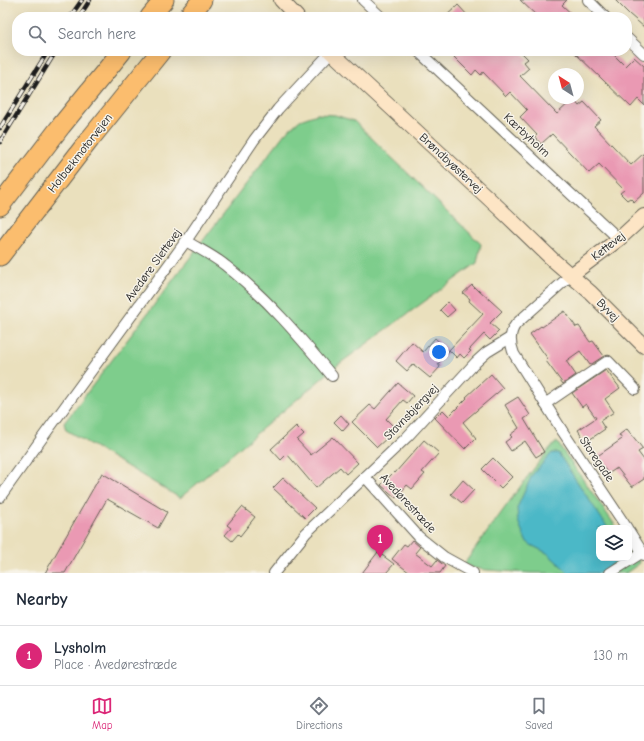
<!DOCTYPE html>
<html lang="en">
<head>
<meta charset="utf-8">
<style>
  :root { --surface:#fff; --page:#f6f6f7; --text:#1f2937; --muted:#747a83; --line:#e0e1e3; --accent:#db2777 }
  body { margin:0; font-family:"Comic Neue",sans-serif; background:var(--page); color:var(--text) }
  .controls { position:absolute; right:12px; bottom:12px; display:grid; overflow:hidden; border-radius:8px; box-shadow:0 4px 16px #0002 }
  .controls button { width:36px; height:36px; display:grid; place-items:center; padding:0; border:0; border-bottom:1px solid var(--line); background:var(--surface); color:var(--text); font:20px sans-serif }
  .compass { position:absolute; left:548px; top:68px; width:36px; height:36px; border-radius:50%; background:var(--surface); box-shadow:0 4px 16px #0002; rotate:324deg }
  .you { position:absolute; left:439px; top:352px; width:14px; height:14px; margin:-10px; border:3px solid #fff; border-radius:50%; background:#1a73e8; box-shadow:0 0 0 6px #1a73e833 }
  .badge { display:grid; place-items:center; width:26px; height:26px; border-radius:50%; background:var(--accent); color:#fff; font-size:13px; font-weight:700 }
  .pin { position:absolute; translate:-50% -33px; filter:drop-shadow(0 1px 2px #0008) }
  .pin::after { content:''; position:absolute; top:21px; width:14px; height:12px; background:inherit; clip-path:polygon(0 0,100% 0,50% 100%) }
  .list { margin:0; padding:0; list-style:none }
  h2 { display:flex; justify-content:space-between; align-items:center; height:52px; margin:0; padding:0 16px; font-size:17px }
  h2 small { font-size:13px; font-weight:400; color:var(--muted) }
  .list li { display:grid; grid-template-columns:26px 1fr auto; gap:12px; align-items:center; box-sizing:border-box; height:60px; padding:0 16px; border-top:1px solid var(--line) }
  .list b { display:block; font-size:15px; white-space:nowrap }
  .list p { margin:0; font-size:13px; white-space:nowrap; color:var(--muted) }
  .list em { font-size:13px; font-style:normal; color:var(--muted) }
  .icon { flex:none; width:22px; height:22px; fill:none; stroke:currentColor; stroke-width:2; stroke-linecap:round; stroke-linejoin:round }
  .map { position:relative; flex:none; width:644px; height:573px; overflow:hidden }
  .search { position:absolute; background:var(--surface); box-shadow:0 4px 16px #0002; left:12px; right:12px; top:12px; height:44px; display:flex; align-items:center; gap:10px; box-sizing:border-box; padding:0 14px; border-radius:16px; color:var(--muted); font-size:15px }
  .sheet { height:112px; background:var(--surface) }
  nav { display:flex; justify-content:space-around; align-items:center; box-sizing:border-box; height:56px; border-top:1px solid var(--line); background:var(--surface); font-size:11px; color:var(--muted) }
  nav a { display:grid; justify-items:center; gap:2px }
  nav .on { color:var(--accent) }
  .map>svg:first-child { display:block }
</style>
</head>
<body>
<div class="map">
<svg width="644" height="573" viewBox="0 0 644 573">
  <rect width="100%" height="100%" fill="#f7f3e8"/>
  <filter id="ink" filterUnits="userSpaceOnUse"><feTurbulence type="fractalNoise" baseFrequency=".025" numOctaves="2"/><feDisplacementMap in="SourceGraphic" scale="8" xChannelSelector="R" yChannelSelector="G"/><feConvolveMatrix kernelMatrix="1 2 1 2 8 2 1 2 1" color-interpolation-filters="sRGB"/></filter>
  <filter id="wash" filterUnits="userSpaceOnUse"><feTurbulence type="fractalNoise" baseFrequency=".012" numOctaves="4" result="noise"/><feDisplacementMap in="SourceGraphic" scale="16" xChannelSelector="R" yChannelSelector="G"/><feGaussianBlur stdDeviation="0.9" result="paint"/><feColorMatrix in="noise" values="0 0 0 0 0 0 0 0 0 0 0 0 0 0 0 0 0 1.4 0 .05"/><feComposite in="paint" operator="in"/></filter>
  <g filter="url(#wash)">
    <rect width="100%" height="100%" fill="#eae0bd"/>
    <g fill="#7ecd8c" stroke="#4d7454">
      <path d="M317,114l18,1 19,6 127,123 -4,19 -138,101 -159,134 -114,-68 -2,-7 221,-290 15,-13z"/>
      <path d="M557,442l60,86h-18v30h30v-12l11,17 -14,10h-95l-44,-3 -14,-2 -9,-4 64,-88 23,-29z"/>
    </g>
    <path fill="#4bb8c7" stroke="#346a72" d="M552,453h6l50,75h-9v30h21l-18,15h-33l-22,-20 -16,-8 -5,-4 -8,-20 -1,-13 15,-33z"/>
    <g id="blocks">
      <g fill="#ea99b3">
        <path d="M520,0h47l-5,5 13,12h-37z"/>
        <path d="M615,0h29v27l-15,-13z"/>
        <path d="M458,5l11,12h-24z"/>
        <path d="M460,51h60l8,8 -4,3 5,6 -9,8 37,38 16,-15 6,7 5,-4 17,18 -7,6 37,39 13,-12v40l-10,9 -4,-4 -3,2 -7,-7 4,-3 -25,-26 -10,9 -37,-39 -11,10 -6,-7 2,-2 -17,-18 7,-7 -17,-18 -4,4 -23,-24 -2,3 -5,-5 -4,5 -18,-18z"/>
        <path d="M573,51h37l15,15 9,-9 10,9v39l-6,-6 -7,8z"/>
        <path d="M472,285l6,6 1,-1 23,21 -12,12 9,8 -9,9 -6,-6 -15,16 2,1 -7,7 -4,-4 -3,4 -8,-8 34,-36 -14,-13 1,-2 -7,-6z"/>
        <path d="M448,302l7,8 -8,7 -7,-7z"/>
        <path d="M565,311l11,16 3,-1 11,16 3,-1 11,15 -14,9 -10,-14 -14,10 10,14 -13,9 -17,-23 2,-2 -18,-25 11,-8 1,1z"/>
        <path d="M435,338l14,13 -11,13 2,3 -10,11 -17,-14 -6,7 -11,-10 16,-19 11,10z"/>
        <path d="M606,370l14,18 -15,11 9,13 -14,9 5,8 -19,13 -8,-12 18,-12 -10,-14 -4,3 -10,-14z"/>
        <path d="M491,374l12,14 -40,34 13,16 -11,11 -30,-31 8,-8 6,6 18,-18 -1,-1z"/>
        <path d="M398,383l15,13 -6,7 -4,-3 -17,19 8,8 -9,9 2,2 -10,9 -25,-25 18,-17 5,4z"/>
        <path d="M518,397l12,18 -6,4 20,33 -8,5 -11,-16 -14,10 -6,-9 7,-5 -2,-2 9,-7 -14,-23z"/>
        <path d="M341,415l8,9 -6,7 -9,-9z"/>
        <path d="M296,426l8,8 -7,6 14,15 22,-18 25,26 -12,11 -6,-7 -24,21 -29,-34 -6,6 -10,-11z"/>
        <path d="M627,429l16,20 -5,3 6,8v19l-12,8 -15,-19 -9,6 -12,-17 26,-18 -3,-4z"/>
        <path d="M424,440l15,13 -17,19 3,2 -13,15 -5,-4 -11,13 -15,-13 13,-13 1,1z"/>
        <path d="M493,458l19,19 -11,11 -19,-19z"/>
        <path d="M102,473l65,39 -9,16 -51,-29 -42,74h-20z"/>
        <path d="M283,478l32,30 -10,10 -32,-30z"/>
        <path d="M463,480l11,10 -12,13 -11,-9z"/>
        <path d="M242,507l13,10 -15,19 -2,-2 -6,7 -7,-6 6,-7 -4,-3z"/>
        <path d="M412,540l8,7 -5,6 17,13 5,-6 8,6 -5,7h-30l-18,-14 12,-15 3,2z"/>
        <path d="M378,552l16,12 -8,9h-24z"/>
      </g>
    </g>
  </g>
  <g filter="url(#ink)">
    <use href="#blocks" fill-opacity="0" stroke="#646154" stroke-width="1"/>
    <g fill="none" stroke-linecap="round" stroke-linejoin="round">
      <g stroke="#646154" stroke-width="12">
        <g id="street">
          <path d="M363,0l18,17"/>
          <path d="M588,0l17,17"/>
          <path d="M627,38l17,16"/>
          <path d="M418,51l201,188"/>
          <path d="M186,241c13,8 28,15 40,25 40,31 74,71 106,110"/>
          <path d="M571,275l-55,49c-7,9 -6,20 -2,30l49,78 64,96"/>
          <path d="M545,404l63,-43 27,28"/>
          <path d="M365,477l54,60 25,20 29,16"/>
          <path d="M0,497l45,-63 141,-193 68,-101 24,-31 53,-57"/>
          <path d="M629,531l15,24"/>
          <path d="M274,573l32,-40 101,-96 69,-75 11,-10 23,-14"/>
          <path d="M610,573l33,-21"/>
        </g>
      </g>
      <g stroke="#646154" stroke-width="16">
        <g id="secondary">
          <path d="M281,0l16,17"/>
          <path d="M330,51l169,157 54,52 37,32 54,54"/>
          <path d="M571,275l48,-36 25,-23"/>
        </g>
      </g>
      <g stroke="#646154" stroke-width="21">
        <g id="highway">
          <path d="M150,17l14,-17"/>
          <path d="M188,17l14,-17"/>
          <path d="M0,206l61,-80 61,-75"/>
          <path d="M0,256l90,-117 71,-88"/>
        </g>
      </g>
      <use href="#street" stroke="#fff" stroke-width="10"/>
      <use href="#secondary" stroke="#fde5c5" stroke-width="14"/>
      <use href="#highway" stroke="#fbbd6e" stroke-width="19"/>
      <g stroke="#1c1c1c" stroke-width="4.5">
        <g id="rail">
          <path d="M70,17l12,-17"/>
          <path d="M79,17l11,-17"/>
          <path d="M0,128l48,-77"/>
          <path d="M0,142l56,-91"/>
        </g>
      </g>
      <use href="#rail" stroke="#f7f3e8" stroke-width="3" stroke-dasharray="9" stroke-linecap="butt"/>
    </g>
  </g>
  <g text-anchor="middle" stroke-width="3" stroke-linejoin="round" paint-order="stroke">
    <g font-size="12" fill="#1c1c1c" stroke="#f7f3e8">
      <text transform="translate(527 135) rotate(43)" y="4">Kærbyholm</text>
      <text transform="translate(80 153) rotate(-52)" y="4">Holbækmotorvejen</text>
      <text transform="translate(451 163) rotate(43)" y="4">Brøndbyøstervej</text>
      <text transform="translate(608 246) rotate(-38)" y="4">Kettevej</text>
      <text transform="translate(153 265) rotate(-54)" y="4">Avedøre Slettevej</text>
      <text transform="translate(608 310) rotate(46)" y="4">Byvej</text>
      <text transform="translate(411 412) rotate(-46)" y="4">Stavnsbjergvej</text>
      <text transform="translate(597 459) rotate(56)" y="4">Storegade</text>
      <text transform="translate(408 503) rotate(47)" y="4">Avedørestræde</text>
    </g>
  </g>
</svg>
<div class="controls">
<button><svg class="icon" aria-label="layers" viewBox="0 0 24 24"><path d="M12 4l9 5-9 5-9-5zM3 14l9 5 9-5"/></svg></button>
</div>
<svg class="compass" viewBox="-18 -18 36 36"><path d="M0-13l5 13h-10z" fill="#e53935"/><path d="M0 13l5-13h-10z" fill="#747a83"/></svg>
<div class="you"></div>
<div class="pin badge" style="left:380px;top:558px">1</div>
<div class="search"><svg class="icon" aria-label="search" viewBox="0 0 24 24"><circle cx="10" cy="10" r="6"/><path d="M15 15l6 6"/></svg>Search here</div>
</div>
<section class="sheet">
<h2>Nearby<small></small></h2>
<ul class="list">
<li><span class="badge">1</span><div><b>Lysholm</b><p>Place · Avedørestræde</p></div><em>130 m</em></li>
</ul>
</section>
<nav>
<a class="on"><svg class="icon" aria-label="map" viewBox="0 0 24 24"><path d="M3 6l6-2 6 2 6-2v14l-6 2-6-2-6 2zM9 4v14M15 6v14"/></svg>Map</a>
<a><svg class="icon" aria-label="directions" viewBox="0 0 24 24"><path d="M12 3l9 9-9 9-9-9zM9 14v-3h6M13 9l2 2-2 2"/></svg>Directions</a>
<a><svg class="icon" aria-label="saved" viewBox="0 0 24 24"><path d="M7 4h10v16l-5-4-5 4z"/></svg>Saved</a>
</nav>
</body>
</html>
